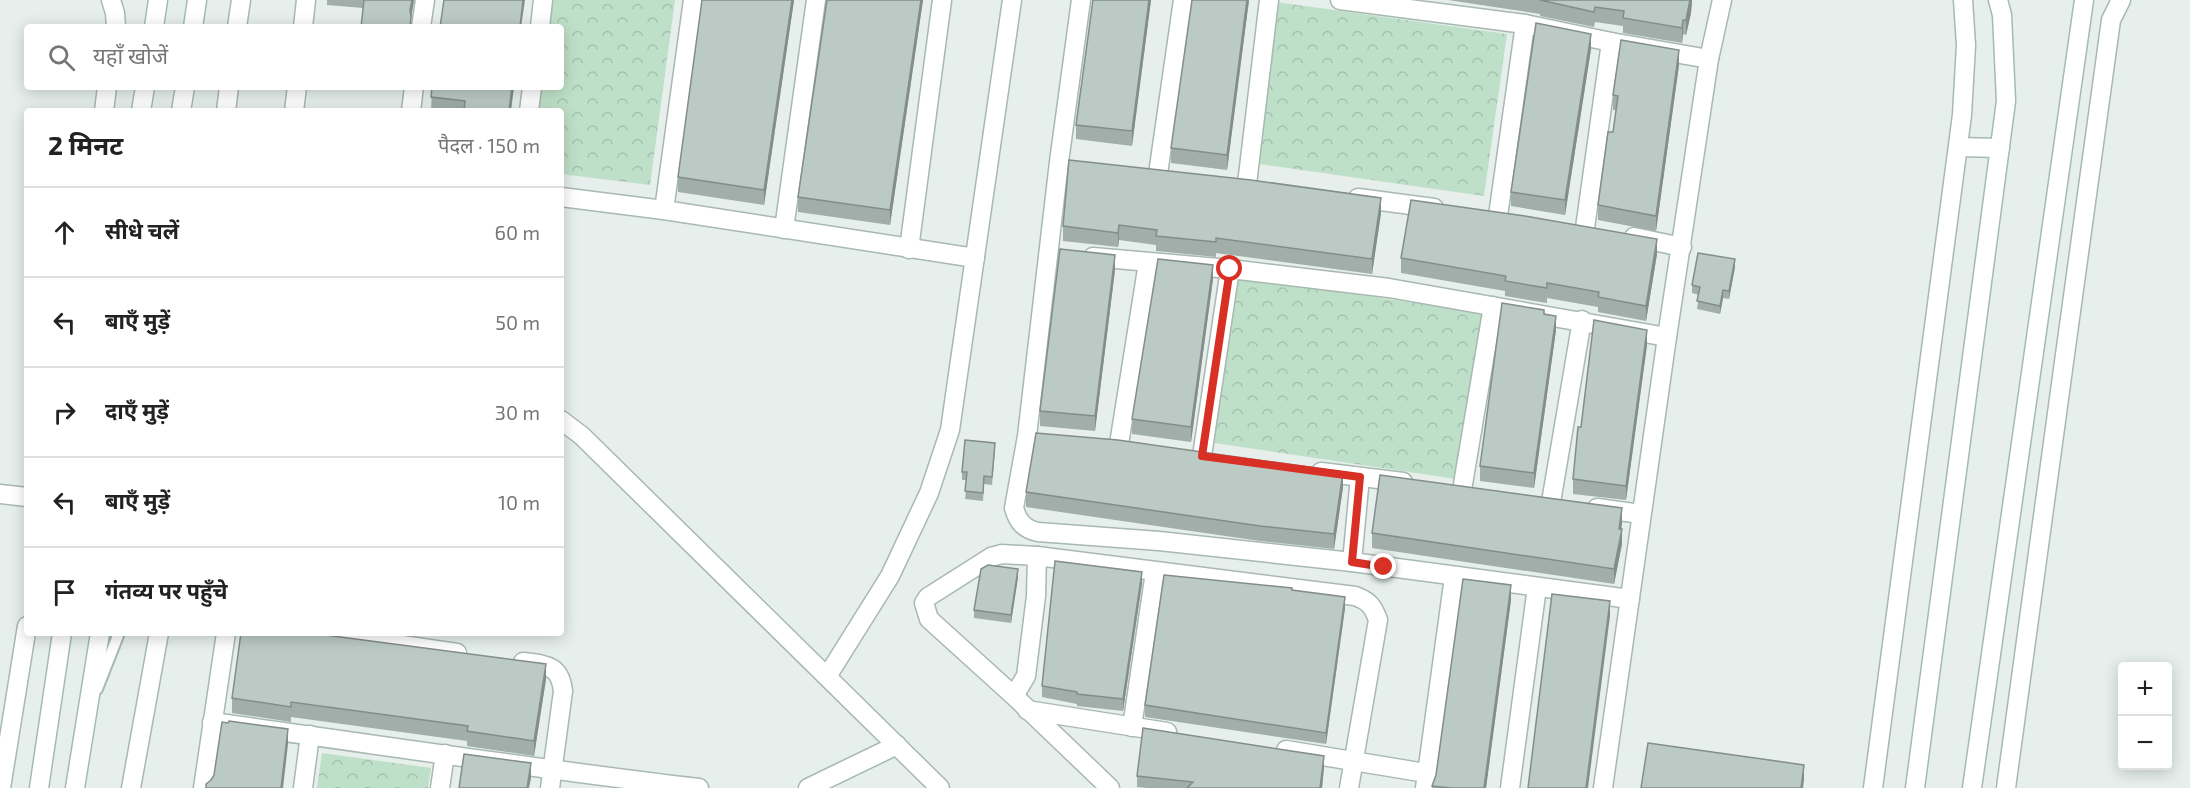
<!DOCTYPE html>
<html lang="hi">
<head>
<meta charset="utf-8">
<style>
  :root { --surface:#fff; --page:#f6f6f6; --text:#222; --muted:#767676; --line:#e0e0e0 }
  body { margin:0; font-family:"Exo 2","Noto Sans Devanagari",sans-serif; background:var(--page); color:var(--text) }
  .controls { position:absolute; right:18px; bottom:18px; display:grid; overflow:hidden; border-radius:6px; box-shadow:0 3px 15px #0003 }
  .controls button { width:54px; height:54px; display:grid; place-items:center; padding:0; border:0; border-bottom:2px solid var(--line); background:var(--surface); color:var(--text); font:30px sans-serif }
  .stop { position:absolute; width:18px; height:18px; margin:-14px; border:4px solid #d93025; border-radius:50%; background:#fff }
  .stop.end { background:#d93025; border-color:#fff; box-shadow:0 2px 6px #0008 }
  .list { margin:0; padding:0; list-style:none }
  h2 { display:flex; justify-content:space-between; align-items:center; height:78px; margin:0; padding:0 24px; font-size:26px }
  h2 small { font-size:20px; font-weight:400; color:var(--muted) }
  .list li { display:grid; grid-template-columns:39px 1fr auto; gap:18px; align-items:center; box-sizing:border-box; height:90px; padding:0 24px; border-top:2px solid var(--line) }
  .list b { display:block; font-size:22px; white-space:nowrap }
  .list em { font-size:20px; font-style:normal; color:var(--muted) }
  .icon { flex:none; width:33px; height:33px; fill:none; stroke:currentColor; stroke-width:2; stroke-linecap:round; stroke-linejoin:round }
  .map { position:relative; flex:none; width:2190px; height:788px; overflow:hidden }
  .search { position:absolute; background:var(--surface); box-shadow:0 3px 15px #0003; left:24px; top:24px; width:540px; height:66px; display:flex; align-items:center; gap:15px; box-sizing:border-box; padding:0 21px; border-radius:6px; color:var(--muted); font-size:22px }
  .panel { position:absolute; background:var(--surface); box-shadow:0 3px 15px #0003; left:24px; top:108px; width:540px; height:528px; border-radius:6px }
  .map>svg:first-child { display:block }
</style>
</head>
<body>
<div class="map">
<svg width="2190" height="788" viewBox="0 0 2190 788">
  <defs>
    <pattern id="forest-crowns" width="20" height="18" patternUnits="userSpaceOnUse" patternTransform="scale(1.5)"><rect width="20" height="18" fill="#bfe0c8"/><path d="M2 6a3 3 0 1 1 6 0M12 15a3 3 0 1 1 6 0" fill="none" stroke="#a4c1ad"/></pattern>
  </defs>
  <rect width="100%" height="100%" fill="#e6efeb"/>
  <g fill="url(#forest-crowns)">
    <path d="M549,0h126l-25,185 -89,-11v-63h-27l3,-24h24v-60h-16z"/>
    <path d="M1276,2l231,32 -23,162 -232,-33z"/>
    <path d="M1233,276l249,37 -26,166 -248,-37z"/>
    <path d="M322,753l109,15 -3,20h-111z"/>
  </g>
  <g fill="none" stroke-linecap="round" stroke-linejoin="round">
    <g stroke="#a8b8b2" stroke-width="14">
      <path id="lane" d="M97,689l22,-56"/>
    </g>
    <g stroke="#a8b8b2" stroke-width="21">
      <g id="street">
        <path d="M111,0l4,13 1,14"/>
        <path d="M1081,0l-22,162 -32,274 -13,72c4,14 10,21 24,24l121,9 193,21 278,37"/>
        <path d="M1340,0l185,24 86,18 98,17"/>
        <path d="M237,27l4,-27"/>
        <path d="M303,27l3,-27"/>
        <path d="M421,27l4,-27"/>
        <path d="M540,27l3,-27"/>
        <path d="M104,111l3,-24"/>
        <path d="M226,111l3,-24"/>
        <path d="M294,111l3,-24"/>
        <path d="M411,111l3,-24"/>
        <path d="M529,111l3,-24"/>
        <path d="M1958,147l42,1"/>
        <path d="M1158,174l25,-174"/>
        <path d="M1247,184l22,-184"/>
        <path d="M561,197l103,13 311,48"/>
        <path d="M1358,198l76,10"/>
        <path d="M664,210l29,-210"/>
        <path d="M1498,216l27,-192"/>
        <path d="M1585,228l26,-186"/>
        <path d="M784,229l32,-229"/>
        <path d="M1634,237l48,10"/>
        <path d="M909,249l33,-249"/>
        <path d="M1093,257l137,12 159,19 278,49"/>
        <path d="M561,420l21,16 358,352"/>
        <path d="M1119,444l29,-181"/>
        <path d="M1202,456l28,-187"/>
        <path d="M1321,472l82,10"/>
        <path d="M1462,490l31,-184"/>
        <path d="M0,494l27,3"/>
        <path d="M1551,502l31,-182"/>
        <path d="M1597,508l44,6"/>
        <path d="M1352,562l8,-85"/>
        <path d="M319,633l138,20"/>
        <path d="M523,662c22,3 37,2 40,29l-13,97"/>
        <path d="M828,675l62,-99 39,-83 21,-63 62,-430"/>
        <path d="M1014,696l12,-20 10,-80 1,-40"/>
        <path d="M1027,710l140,22"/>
        <path d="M212,722c162,22 324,47 487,66"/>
        <path d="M1132,727l23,-155"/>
        <path d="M1286,750l140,23"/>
        <path d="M1,788l26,-162"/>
        <path d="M131,788l28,-155"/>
        <path d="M203,788l23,-155"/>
        <path d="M303,788l7,-53"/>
        <path d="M440,788l5,-34"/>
        <path d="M808,788l89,-43"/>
        <path d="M1110,788l-96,-92 -85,-77 -5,-16 4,-6 63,-40 11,-3 35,2 318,40c14,5 18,10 23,24l-29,168"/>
        <path d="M1425,788l29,-211"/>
        <path d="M1510,788l27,-201"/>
        <path d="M1603,788l64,-451 42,-278 13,-59"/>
        <path d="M1873,788l89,-673 4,-70 -3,-45"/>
        <path d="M2006,788c33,-256 71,-512 105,-768l10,-20"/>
      </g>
    </g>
    <g stroke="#a4bbb3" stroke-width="21">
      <g id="secondary">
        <path d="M154,27l4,-27"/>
        <path d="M193,27l4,-27"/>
        <path d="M141,111l4,-24"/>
        <path d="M181,111l4,-24"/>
        <path d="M39,788l23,-155"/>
        <path d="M75,788l25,-155"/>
        <path d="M1915,788l91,-687 -4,-86 -4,-15"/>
        <path d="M1972,788l112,-788"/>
      </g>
    </g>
    <use href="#lane" stroke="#fff" stroke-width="10"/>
    <use href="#street" stroke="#fff" stroke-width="18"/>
    <use href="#secondary" stroke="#fff" stroke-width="18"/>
  </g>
  <g fill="#a1aea9">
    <path d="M327,0h87l-3,18v9l-48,-19 -36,-3z"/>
    <path d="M794,0l-30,205 -86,-13v-15z"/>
    <path d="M827,0h96l-33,225 -92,-13v-15z"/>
    <path d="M1093,0h58l-19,146 -56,-7v-14z"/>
    <path d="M1192,0h57l-22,170 -56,-7v-15z"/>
    <path d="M1448,0h244l-1,13 -5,22 -3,-1 -1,9 -59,-10v-7l-28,-4 -1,5 -54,-11v-2z"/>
    <path d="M1591,49l-26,166 -54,-9v-14z"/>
    <path d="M1679,65l-23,166 -58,-11v-15l15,-73 3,-22h-3v-15z"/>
    <path d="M432,87l79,24h-80z"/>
    <path d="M1381,213l-9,61 -156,-21v4l-60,-6v-6l-37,-5 -1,7 -55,-6v-15z"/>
    <path d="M1657,254l-11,67 -48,-9v-5l-51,-9v5l-42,-7v-5l-104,-18v-15z"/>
    <path d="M1735,267l-6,32 -6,-1 -3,16 -23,-5 2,-14 -7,-2v-8z"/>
    <path d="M1115,270l-20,161 -55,-5v-15z"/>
    <path d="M1213,279l-22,163 -59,-8v-15z"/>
    <path d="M1544,314l12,16 -22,158 -54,-7v-15z"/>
    <path d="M1647,345l-21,155 -53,-6v-15l8,-52z"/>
    <path d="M995,451l-3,34 -8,-1 -1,17 -18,-2 2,-19h-5v-8z"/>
    <path d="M1343,487l-9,62 -74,-8 -234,-34v-15z"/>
    <path d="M1622,523l-1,6 1,15 -8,40 -242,-36v-15z"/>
    <path d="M1018,577l-7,46 -37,-5v-8z"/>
    <path d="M1142,583l-19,128 -46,-5v-2l-35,-7v-11z"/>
    <path d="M1292,590l53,18 -19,136 -181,-27v-12z"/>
    <path d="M1511,600l-25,188h-54v-2z"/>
    <path d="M546,679l-12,77 -67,-10v-5l-176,-24v5l-59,-9v-15z"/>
    <path d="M1324,767l-2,21h-175l-10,-1v-11z"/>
  </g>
  <g fill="#838d89">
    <path d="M412,0h2l-3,18v9h-1v-17z"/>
    <path d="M523,0h2l-4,27h-1z"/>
    <path d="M792,0h2l-30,205v-15z"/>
    <path d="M921,0h2l-33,225v-15z"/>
    <path d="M1149,0h2l-19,146v-15z"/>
    <path d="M1247,0h2l-22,170v-15z"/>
    <path d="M1690,0h2l-1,13 -5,22v-15z"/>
    <path d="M1683,20v14l-1,9v-15z"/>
    <path d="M1591,34v15l-26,166v-15z"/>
    <path d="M1679,50v15l-23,166v-15z"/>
    <path d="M512,87h2l-3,24h-2z"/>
    <path d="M1381,198v15l-9,61v-15z"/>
    <path d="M1119,225v15l-1,7v-14z"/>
    <path d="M1657,239v15l-11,67v-15z"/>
    <path d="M1115,255v15l-20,161v-15z"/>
    <path d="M1735,259v8l-6,32v-8z"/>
    <path d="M1213,265v14l-22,163v-15z"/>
    <path d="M1723,290v8l-3,16v-8z"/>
    <path d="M1556,316v14l-22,158v-15z"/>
    <path d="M1647,330v15l-21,155v-14z"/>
    <path d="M1343,472v15l-9,62v-15z"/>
    <path d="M1622,508v15l-2,17 2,-11v15l-8,40v-15z"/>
    <path d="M1018,569v8l-7,46v-8z"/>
    <path d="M1142,572v11l-19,128v-12z"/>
    <path d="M1511,585v15l-25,188h-2z"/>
    <path d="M1345,597v11l-19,136v-11z"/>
    <path d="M1610,601v15l-22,172h-2z"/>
    <path d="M546,664v15l-12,77v-15z"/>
    <path d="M288,729v15l-5,44h-2z"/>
    <path d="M1324,756v11l-2,21h-2z"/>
    <path d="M531,763v15l-2,10h-2z"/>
    <path d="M1804,765v15l-1,8h-2z"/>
  </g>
  <g fill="#bbcac4" stroke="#838d89" stroke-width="1.5">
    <path d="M364,0h48l-2,10 1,7 -1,10h-49z"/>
    <path d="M444,0h79l-3,27h-80z"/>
    <path d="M702,0h90l-28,190 -86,-13z"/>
    <path d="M827,0h94l-31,210 -92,-13z"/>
    <path d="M1093,0h56l-17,131 -56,-6z"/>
    <path d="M1192,0h55l-20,155 -56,-7z"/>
    <path d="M1540,0h150l-4,20h-3l-1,8 -59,-10 1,-7 -29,-4 -1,5z"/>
    <path d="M1536,23l55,11 -26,166 -54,-8z"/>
    <path d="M1621,40l58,10 -23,166 -58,-11 10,-73h5l5,-36 -5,-1z"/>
    <path d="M432,87h80l-3,24h-45l1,-10 -34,-4z"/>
    <path d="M1069,160l182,20 130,18 -9,61 -156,-21v4l-60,-6 1,-6 -38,-5 -1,8 -55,-7z"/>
    <path d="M1411,200l114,16 132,23 -11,67 -48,-9 1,-5 -52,-9v5l-42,-7 1,-5 -105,-18z"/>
    <path d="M1060,249l55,6 -20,161 -55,-5z"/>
    <path d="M1698,253l37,6 -6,32 -6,-1 -3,16 -23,-5 3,-14 -8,-2z"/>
    <path d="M1158,259l55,6 -22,162 -59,-8z"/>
    <path d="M1502,303l42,7v4l12,2 -22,157 -54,-7z"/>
    <path d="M1594,320l53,10 -21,156 -53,-7 5,-52h3z"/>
    <path d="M1036,433l82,7 225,32 -9,62 -74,-8 -234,-34z"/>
    <path d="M965,440l30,3 -3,34 -8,-1 -1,17 -18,-2 2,-19h-5z"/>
    <path d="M1380,475l242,33 -3,21h3l-8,40 -242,-36z"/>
    <path d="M1055,561l87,11 -19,127 -46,-5v-2l-35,-6z"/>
    <path d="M988,565l30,4 -7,46 -37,-5 7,-41z"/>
    <path d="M1164,575l128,13v2l53,7 -19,136 -181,-28z"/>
    <path d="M1463,579l48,6 -27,203h-33l-19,-2 4,-11z"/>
    <path d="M1552,594l58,7 -24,187h-58z"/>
    <path d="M241,633h69l236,31 -12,77 -67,-10 1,-5 -177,-24v5l-59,-9z"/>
    <path d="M229,721l59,8 -7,59h-75v-4l5,-4 3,-5 8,-53 6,1z"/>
    <path d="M1143,728l181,28 -4,32h-133l6,-6 -56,-6z"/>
    <path d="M1648,743l156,22 -3,23h-160z"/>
    <path d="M464,754l67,9 -4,25h-68z"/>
  </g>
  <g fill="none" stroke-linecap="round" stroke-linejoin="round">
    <path stroke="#d93025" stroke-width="8" d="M1230,269l-28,187 158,21 -8,85 32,5"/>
  </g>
</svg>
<div class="controls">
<button>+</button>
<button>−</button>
</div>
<div class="stop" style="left:1230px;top:269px"></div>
<div class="stop end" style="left:1384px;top:567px"></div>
<div class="search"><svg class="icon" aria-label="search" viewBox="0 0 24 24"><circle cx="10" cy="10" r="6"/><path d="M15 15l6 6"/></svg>यहाँ खोजें</div>
<section class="panel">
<h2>2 मिनट<small>पैदल · 150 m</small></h2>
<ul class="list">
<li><svg class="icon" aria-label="ahead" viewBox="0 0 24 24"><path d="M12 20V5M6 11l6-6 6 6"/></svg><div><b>सीधे चलें</b></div><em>60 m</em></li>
<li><svg class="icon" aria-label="left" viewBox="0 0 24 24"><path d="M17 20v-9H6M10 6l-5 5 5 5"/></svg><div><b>बाएँ मुड़ें</b></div><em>50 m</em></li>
<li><svg class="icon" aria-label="right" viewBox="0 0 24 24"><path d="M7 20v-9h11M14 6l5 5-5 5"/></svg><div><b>दाएँ मुड़ें</b></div><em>30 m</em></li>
<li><svg class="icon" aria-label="left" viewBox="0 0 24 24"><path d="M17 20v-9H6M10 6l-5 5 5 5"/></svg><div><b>बाएँ मुड़ें</b></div><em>10 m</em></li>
<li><svg class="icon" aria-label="arrive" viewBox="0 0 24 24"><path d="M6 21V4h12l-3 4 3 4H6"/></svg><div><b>गंतव्य पर पहुँचे</b></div></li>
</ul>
</section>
</div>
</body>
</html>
